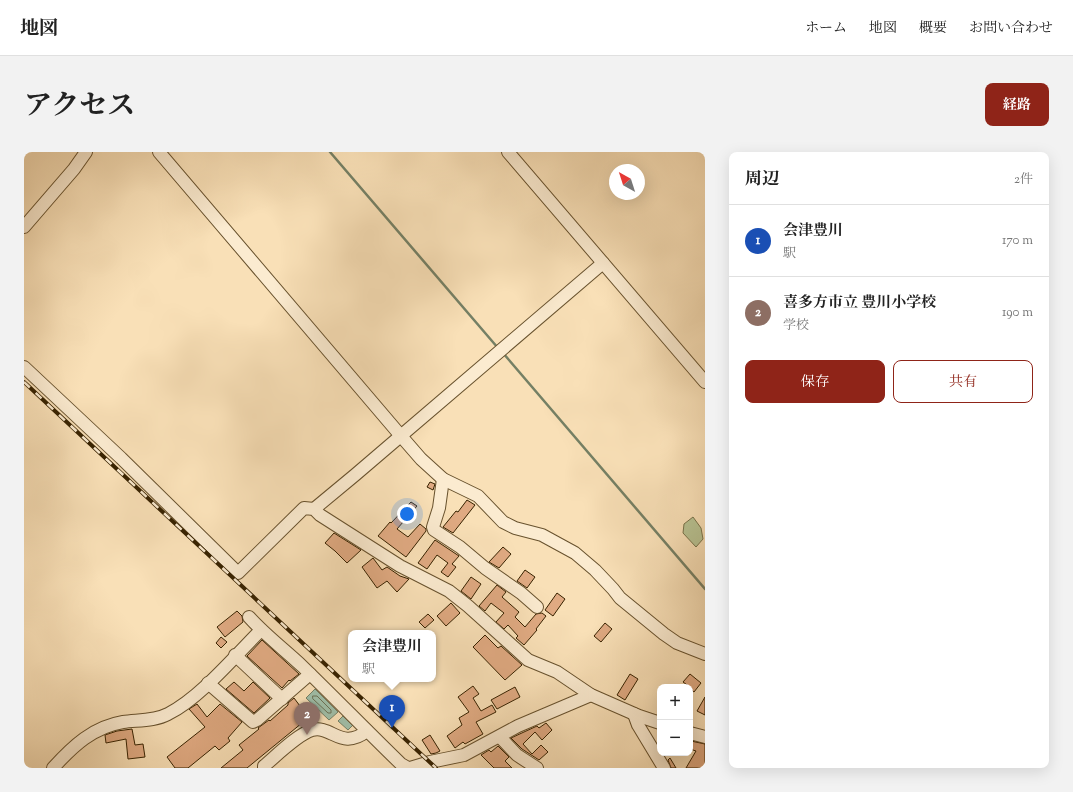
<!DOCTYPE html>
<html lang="ja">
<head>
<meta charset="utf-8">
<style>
  :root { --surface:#fff; --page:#f2f2f2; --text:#222; --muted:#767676; --line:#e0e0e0; --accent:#8f2418 }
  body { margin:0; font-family:"Sorts Mill Goudy","Noto Serif JP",serif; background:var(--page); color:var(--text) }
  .controls { position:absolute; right:12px; bottom:12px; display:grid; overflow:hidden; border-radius:8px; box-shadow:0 4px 16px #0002 }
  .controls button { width:36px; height:36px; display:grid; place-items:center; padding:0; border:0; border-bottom:1px solid var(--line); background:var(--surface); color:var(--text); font:20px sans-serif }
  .compass { position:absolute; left:585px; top:12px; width:36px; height:36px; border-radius:50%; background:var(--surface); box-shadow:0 4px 16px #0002; rotate:321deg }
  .you { position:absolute; left:383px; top:362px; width:14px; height:14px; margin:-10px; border:3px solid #fff; border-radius:50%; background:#1a73e8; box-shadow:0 0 0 6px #1a73e833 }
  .badge { display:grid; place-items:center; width:26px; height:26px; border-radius:50%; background:var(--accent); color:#fff; font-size:13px; font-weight:700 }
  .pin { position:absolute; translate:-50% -33px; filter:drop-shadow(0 1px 2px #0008) }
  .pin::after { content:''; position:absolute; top:21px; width:14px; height:12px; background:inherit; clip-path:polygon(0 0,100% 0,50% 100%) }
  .popup { position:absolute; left:324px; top:478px; width:88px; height:52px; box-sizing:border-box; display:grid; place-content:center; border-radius:8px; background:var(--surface); filter:drop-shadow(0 1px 3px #0005); font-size:13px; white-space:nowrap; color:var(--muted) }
  .popup b { font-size:15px; color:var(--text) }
  .popup::after { content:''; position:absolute; left:50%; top:100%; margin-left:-8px; border:8px solid transparent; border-top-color:var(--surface) }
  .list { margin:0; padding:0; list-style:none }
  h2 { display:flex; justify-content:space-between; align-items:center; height:52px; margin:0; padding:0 16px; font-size:17px }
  h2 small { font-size:13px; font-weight:400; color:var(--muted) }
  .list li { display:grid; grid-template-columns:26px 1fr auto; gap:12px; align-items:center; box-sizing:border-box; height:72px; padding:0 16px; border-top:1px solid var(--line) }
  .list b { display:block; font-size:15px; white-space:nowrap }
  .list p { margin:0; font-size:13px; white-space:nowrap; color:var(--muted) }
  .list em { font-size:13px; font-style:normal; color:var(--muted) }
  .actions { display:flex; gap:8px; padding:12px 16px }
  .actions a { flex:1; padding:9px 0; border:1px solid var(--accent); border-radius:8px; text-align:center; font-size:14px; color:var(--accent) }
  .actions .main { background:var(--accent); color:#fff }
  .map { position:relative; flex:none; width:681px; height:616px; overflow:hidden; border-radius:8px }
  header { display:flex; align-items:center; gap:24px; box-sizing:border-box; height:56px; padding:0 20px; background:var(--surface); border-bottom:1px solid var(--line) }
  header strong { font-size:19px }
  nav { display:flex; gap:22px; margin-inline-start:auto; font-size:14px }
  .intro { display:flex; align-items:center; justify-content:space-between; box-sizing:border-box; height:96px; padding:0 24px }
  h1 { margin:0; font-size:28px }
  .button { padding:10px 18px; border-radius:8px; background:var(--accent); color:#fff; font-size:14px; font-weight:700 }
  main { display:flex; gap:24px; padding:0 24px }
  aside { flex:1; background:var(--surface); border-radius:8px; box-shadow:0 4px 16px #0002 }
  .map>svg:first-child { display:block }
</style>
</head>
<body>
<header>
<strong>地図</strong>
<nav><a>ホーム</a><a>地図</a><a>概要</a><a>お問い合わせ</a></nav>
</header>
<div class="intro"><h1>アクセス</h1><a class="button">経路</a></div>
<main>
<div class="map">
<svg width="681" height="616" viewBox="0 0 681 616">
  <rect width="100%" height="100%" fill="#f9e0b7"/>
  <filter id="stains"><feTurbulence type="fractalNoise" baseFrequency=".005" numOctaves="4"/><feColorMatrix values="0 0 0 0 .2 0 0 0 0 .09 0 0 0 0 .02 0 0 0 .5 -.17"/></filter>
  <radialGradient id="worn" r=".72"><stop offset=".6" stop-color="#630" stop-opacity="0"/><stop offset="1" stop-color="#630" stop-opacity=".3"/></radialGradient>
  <path fill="#b8c393" stroke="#78724a" d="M669,365l8,11 2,11 -7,8 -13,-14 1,-9z"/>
  <g fill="#9fbea8" stroke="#758065">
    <path d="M291,537l23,23 -9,8 -23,-22z"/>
    <path d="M319,564l10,9 -5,5 -10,-9z"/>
  </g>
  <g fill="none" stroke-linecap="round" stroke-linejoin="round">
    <path stroke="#6b7054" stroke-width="1" d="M289,544h4l14,14v3h-3l-15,-14z"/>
    <g stroke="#758065" stroke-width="2.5">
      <path d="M306,0l168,196"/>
      <path d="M479,201l202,236"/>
    </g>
  </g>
  <g fill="#e0aa82" stroke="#372200">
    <path d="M406,330l5,2 -2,6 -6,-3z"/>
    <path d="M443,348l8,5 -22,28 -10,-6 13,-16 2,1z"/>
    <path d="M387,350l6,4 -20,23 11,8 12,-13 6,5v2l-20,26 -28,-21 12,-14 1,1z"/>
    <path d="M310,381l27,17 -14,13 -12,-12 -10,-8z"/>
    <path d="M411,388l24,16 -7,8 4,3 -8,10 -7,-5 7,-9 -11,-8 -10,14 -9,-6z"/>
    <path d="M479,395l8,7 -12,14 -10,-6z"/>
    <path d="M349,406l9,12 5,-3 13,9 9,3 -12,13 -10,-11 -10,7 -15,-21z"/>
    <path d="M501,418l10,7 -8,11 -10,-7z"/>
    <path d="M447,425l10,7 -10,15 -10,-8z"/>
    <path d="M473,433l9,7 -4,5 17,15 -4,5 10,10 11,-13 6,-1 4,3 -10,13 1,1 -13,15 -8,-7 2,-2 -10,-11 -4,4 -8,-7 8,-9 -13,-10 -6,8 -6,-5z"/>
    <path d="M533,441l8,6 -12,17 -8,-6z"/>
    <path d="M427,451l9,10 -14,13 -9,-10z"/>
    <path d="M213,459l5,5 1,6 -18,15 -8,-10z"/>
    <path d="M404,462l6,6 -9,8 -6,-6z"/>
    <path d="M581,471l7,6 -11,13 -7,-6z"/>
    <path d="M461,483l13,13 3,-2 21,19 -17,15 -32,-33z"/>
    <path d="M197,485l6,5 -6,6 -5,-5z"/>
    <path d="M238,488l37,34 -9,7 -1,-1 -7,8 -35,-32z"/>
    <path d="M606,522l8,5 -13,21 -8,-5z"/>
    <path d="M666,522l11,9 -7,9 -4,-3v-2l-7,-5z"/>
    <path d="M210,530l10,9 9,-9 17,16 -16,15 -28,-24z"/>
    <path d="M449,534l6,8 -6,4 8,13 11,-6 4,7 -20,10 7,12 -18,10 -2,-2 -8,6 -8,-12 15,-11 -3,-7 10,-6 -11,-15z"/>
    <path d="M491,535l5,10 -23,12 -6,-9z"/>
    <path d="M681,545v18l-8,-4z"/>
    <path d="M270,546l6,8 4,-3 9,11 -66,54h-26l22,-18 -4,-5 20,-16 -1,-1 11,-8 1,1 18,-16v-2z"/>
    <path d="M173,552l10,13 13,-13 22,18 -14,16 2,3 -11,9 -4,-4 -27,22h-13l-8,-11 38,-30 -16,-18z"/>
    <path d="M522,571l6,7 -10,10 -7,-8 -12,12 9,10 9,-9 7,7 -9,8 -17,-11 -11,-11 26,-12 2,2z"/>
    <path d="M108,577l3,16 8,-1 2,13 -17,2 -2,-20 -20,4 -1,-8 12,-4z"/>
    <path d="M406,583l10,16 -4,2 -5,1 -9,-14z"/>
    <path d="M667,589l14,3v24h-19l10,-17 -6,-2z"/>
    <path d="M474,594l11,11 -4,4 7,7h-18l-13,-13 8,-5 2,2z"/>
    <path d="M646,606l6,10h-5l-3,-8z"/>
  </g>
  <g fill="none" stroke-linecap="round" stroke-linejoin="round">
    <g stroke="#68522e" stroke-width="14">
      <g id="minor">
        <path d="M135,0l242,284 20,23 22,20 35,17 25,26 12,6 27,7 33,18 20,17 18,19 7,9 44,36 13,9 28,11"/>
        <path d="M484,0l197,230"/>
        <path d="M0,75l50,-58 12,-17"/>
        <path d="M0,215l97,91 117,115 66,-65 10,1 6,6 80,51 49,25 19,15 60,54 29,12 34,23 48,21 21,7"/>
        <path d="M419,327l-4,29 -6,19 1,3 26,17 25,21 36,25 16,14"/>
        <path d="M290,357l41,-34 248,-212"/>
        <path d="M225,465c16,18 36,33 54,50 33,32 65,65 98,97l7,4"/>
        <path d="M211,503l47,44"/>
        <path d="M184,531l45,39 4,-2 53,-46"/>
        <path d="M610,562l4,11 26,43"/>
        <path d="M666,581l15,4"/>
        <path d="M476,585l17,18 20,13"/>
        <path d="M29,616c20,-22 40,-41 70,-46 15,-2 32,-1 45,-8 32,-16 67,-58 93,-84"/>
        <path d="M240,616v-2c12,-10 34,-32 48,-36 20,-5 29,21 55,1"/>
        <path d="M386,616l20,-6 34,-7 54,-29 73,-31"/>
      </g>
    </g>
    <use href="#minor" stroke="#fbebd0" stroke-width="12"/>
    <g stroke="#372200" stroke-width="4">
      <path id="rail" d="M0,230l412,386"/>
    </g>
    <use href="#rail" stroke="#fbebd0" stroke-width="2.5" stroke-dasharray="8" stroke-linecap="butt"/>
  </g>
  <rect width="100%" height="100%" filter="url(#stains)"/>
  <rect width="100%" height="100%" fill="url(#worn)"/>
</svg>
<div class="controls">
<button>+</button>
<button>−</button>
</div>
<svg class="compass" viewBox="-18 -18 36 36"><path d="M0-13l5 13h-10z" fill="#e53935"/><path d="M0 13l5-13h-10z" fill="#767676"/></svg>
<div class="you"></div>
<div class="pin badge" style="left:368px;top:576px;background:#1a4fb4">1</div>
<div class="popup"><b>会津豊川</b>駅</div>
<div class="pin badge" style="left:283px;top:583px;background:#8d6e63">2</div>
</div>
<aside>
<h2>周辺<small>2件</small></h2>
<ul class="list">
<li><span class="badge" style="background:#1a4fb4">1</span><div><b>会津豊川</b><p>駅</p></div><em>170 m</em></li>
<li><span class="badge" style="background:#8d6e63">2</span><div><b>喜多方市立 豊川小学校</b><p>学校</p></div><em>190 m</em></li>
</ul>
<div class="actions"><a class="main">保存</a><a>共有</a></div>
</aside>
</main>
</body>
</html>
